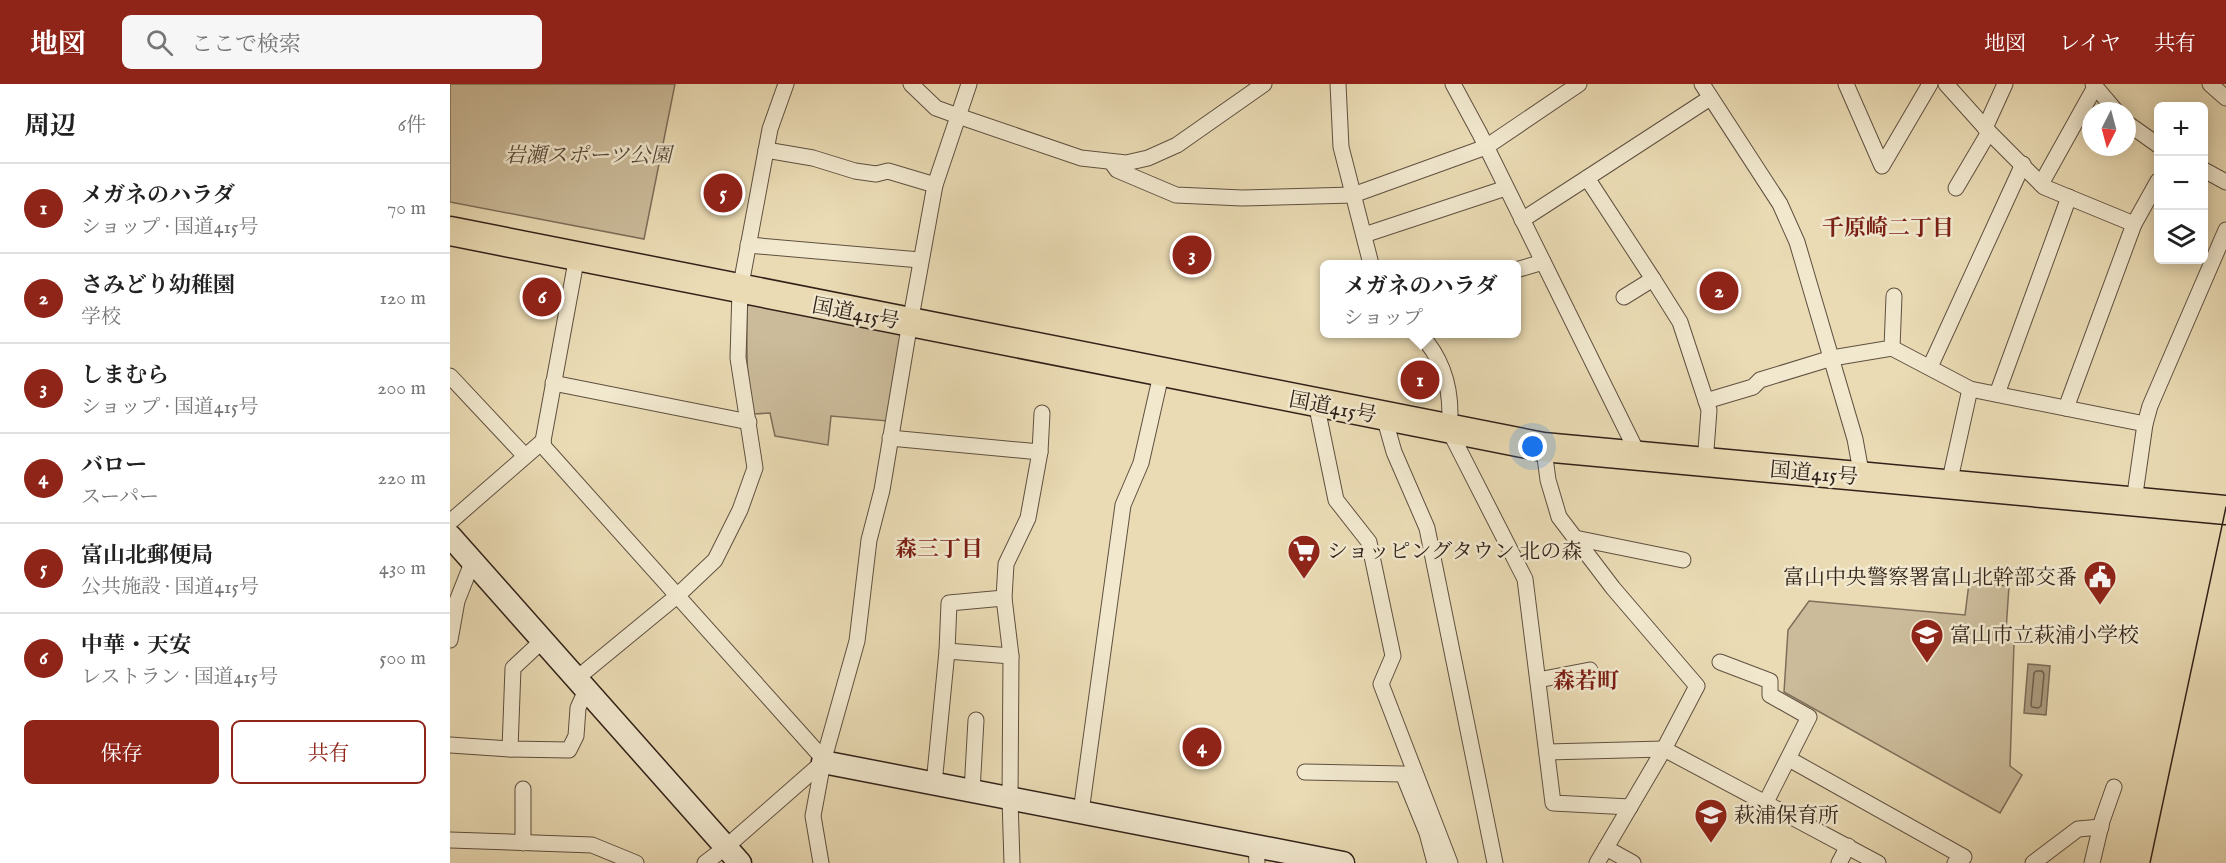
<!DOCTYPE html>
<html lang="ja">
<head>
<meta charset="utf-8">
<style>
  :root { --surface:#fff; --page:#f6f6f6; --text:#222; --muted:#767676; --line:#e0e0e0; --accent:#8f2418 }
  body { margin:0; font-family:"IM FELL English","Noto Serif JP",serif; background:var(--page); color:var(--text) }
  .controls { position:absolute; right:18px; top:18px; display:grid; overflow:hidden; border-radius:9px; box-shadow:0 3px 15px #0003 }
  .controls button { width:54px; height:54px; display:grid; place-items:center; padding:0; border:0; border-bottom:2px solid var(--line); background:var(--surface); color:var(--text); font:30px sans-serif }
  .compass { position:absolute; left:1632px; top:18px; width:54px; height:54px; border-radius:50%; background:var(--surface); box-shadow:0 3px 15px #0003; rotate:186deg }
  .you { position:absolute; left:1083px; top:363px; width:21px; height:21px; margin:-15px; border:4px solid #fff; border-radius:50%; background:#1a73e8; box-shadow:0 0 0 9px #1a73e833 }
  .badge { display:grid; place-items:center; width:39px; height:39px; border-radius:50%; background:var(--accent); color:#fff; font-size:20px; font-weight:700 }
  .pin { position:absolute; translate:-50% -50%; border:3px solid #fff; box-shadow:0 2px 6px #0006 }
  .popup { position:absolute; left:870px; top:176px; width:201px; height:78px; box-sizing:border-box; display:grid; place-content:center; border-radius:9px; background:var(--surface); filter:drop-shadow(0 2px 4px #0005); font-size:20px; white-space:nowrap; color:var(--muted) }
  .popup b { font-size:22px; color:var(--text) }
  .popup::after { content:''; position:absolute; left:50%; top:100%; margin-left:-12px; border:12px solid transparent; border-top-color:var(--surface) }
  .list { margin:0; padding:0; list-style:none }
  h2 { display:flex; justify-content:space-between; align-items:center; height:78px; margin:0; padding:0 24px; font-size:26px }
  h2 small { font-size:20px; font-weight:400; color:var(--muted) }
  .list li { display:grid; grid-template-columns:39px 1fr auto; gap:18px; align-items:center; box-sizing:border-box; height:90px; padding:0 24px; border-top:2px solid var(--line) }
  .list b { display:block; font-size:22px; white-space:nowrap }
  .list p { margin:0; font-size:20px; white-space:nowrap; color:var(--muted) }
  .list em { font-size:20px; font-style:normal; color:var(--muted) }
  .actions { display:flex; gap:12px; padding:18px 24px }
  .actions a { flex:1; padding:14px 0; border:2px solid var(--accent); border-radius:9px; text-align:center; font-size:21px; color:var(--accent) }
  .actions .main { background:var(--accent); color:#fff }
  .icon { flex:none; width:33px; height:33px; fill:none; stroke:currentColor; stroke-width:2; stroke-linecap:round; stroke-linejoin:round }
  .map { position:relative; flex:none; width:1776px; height:779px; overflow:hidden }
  header { display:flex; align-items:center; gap:36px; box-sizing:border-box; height:84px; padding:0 30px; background:var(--accent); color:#fff }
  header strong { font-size:28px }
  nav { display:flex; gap:33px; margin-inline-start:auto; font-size:21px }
  .search { width:420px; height:54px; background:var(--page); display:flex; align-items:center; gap:15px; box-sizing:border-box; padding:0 21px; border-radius:9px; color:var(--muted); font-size:22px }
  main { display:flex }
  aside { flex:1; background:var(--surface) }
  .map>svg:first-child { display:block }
</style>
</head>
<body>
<header>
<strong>地図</strong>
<div class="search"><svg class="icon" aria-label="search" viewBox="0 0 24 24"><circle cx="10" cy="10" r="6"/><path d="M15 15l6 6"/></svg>ここで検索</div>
<nav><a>地図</a><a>レイヤ</a><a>共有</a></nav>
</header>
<main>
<aside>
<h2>周辺<small>6件</small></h2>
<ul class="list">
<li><span class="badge">1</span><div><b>メガネのハラダ</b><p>ショップ · 国道415号</p></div><em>70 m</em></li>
<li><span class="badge">2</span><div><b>さみどり幼稚園</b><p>学校</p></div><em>120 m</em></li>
<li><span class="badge">3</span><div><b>しまむら</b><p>ショップ · 国道415号</p></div><em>200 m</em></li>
<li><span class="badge">4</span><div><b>バロー</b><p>スーパー</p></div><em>220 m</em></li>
<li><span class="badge">5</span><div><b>富山北郵便局</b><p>公共施設 · 国道415号</p></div><em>430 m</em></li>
<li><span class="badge">6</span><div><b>中華・天安</b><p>レストラン · 国道415号</p></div><em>500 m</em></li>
</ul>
<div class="actions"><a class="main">保存</a><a>共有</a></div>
</aside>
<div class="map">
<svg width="1776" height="779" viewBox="0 0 1776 779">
  <rect width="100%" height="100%" fill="#eadbb4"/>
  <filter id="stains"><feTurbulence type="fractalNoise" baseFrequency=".00333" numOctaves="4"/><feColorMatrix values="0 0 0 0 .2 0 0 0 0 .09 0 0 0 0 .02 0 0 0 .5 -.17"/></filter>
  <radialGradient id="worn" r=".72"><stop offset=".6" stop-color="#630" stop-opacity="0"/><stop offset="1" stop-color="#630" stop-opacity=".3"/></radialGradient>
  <g fill="#cbbb9a" stroke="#7e6e5a" stroke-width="1.5">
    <path d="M0,0h225l-31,155 -194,-37z"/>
    <path d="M300,220l151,30 -13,87 -57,-5 -3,29 -53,-9 -5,-23 -16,1c-9,-35 -7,-71 -7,-107z"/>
    <path d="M1519,499l40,3 -3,45 8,13 -4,122 12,9 -22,38 -216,-121 4,-62 21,-29 156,14z"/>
  </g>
  <path fill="#ab9c7f" stroke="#7a6b56" stroke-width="1.5" d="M1578,580l22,2 -4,49 -22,-2z"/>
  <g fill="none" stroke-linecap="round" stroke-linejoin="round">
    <path stroke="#6e5e4c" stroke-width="1.5" d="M1586,587h6l2,3 -3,32 -3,2 -6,-1 -1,-2 3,-32z"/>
    <g stroke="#5f5040" stroke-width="17">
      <g id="street">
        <path d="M461,0l25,24 22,8 123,42 45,5 22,-5 29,-13 87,-61"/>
        <path d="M888,0l3,63 30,117"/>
        <path d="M1003,0l27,50 160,324"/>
        <path d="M1252,0l78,120 17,38 58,197 7,38"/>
        <path d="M1396,0l36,82 48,-82"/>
        <path d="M1496,0l43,48 55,55 90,37 24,-43"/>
        <path d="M1643,0l23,27"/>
        <path d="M1760,0l16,14"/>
        <path d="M1677,39l31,22"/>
        <path d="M1535,44l20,-44"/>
        <path d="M316,66l47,8 42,13 21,3 12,-3 47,14"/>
        <path d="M662,79l5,7 59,25 66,3 111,-3 133,-48 93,-63"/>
        <path d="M1754,86l22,12"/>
        <path d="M1591,100l54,-97"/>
        <path d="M1506,104l33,-56"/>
        <path d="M1072,136l65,-42"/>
        <path d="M914,151l142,-47"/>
        <path d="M298,161l172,15"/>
        <path d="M127,172l-34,185 1,6 275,307 4,8"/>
        <path d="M1066,186l27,-8"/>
        <path d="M1203,195l27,43 26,79 47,-14 7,-7 72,-22 60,-10 2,-52"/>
        <path d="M1174,213l29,-18 -66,-101 123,-80"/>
        <path d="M970,250c25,27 33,59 29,96l76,149 28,224 77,4"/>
        <path d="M1442,264l78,41"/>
        <path d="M1480,283l93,-203"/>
        <path d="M0,292l75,80"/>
        <path d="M103,299l196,39"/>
        <path d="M1547,310l72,-197"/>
        <path d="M865,314l21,102 33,42 24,114 -12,28 69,179"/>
        <path d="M1616,324l68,-184"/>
        <path d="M933,329l11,39 33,76 68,335"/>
        <path d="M440,354l150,14"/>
        <path d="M1093,358l5,38 11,37 54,71 84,98 -33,63 -67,114"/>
        <path d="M1255,379l4,-53 -3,-9"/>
        <path d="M1499,400l21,-95 175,35"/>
        <path d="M1684,417l11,-77 5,-18 76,-176"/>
        <path d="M0,438l93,-81"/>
        <path d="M1125,454l108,22"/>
        <path d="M554,514l2,-34 22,-46 12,-66 2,-39"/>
        <path d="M0,556l7,-39 15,-38"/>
        <path d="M92,557l-29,27 -3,81 59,1 7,-14 2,-28 8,-18"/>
        <path d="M497,567l2,-48 55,-5 7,58"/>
        <path d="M1270,578l50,19v14l39,22 -43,85"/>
        <path d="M126,595l101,-83 38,-36 25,-50 15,-42 -17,-110 2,-68 30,-161 16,-45"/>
        <path d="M1088,596l52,-10"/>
        <path d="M0,661l60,4"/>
        <path d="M1097,668l117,-3 214,114"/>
        <path d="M1339,675l175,98 -9,6"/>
        <path d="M855,688l98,2 24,59 8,30"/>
        <path d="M484,700l13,-133 64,5 -1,143 2,64"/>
        <path d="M522,707l4,-71"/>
        <path d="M631,728l42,-307 18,-42 22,-97"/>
        <path d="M0,756l142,5 44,18"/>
        <path d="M73,759v-54"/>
        <path d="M806,762l1,17"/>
        <path d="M1156,764l27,15"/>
        <path d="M255,779l21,-16 97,-85"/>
        <path d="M371,779l-8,-47 10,-54 34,-121 12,-101 13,-50 26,-156 27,-149 34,-101"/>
        <path d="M1389,779l9,-17"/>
        <path d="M1583,779l45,-34 23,-2"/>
        <path d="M1642,779l10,-42 12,-34"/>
      </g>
    </g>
    <g stroke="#312119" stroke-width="25">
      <g id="secondary">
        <path d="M0,452l290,327"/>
        <path d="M373,678l520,101"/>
      </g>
    </g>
    <g stroke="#312119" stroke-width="31">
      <path id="highway" d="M0,147l1093,216 683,63"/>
    </g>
    <use href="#street" stroke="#f1e8ce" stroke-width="15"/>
    <use href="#secondary" stroke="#f1e8ce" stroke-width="22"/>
    <use href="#highway" stroke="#eadbb4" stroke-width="28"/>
    <path stroke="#312119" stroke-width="1.5" d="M1700,779l76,-356"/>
  </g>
  <defs>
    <g id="supermarket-pin" transform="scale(1.725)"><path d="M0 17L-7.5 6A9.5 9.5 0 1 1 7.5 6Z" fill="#8f2418" stroke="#f1e8ce"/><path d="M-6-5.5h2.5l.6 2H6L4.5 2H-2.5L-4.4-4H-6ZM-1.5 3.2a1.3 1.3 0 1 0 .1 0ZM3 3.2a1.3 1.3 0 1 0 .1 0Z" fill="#fff"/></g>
    <g id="civic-pin" transform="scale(1.725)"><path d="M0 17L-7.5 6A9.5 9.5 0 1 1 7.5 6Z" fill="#8f2418" stroke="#f1e8ce"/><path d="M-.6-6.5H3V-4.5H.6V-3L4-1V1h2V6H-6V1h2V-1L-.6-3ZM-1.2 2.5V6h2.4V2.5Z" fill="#fff"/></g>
    <g id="school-pin" transform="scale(1.725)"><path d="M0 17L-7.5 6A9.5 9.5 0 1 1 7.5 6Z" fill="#8f2418" stroke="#f1e8ce"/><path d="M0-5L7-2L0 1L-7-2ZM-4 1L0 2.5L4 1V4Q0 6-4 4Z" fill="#fff"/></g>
  </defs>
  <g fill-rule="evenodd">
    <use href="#supermarket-pin" x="854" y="467"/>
    <use href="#civic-pin" x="1650" y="493"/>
    <use href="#school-pin" x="1477" y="551"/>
    <use href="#school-pin" x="1261" y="731"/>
  </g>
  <g text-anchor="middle" stroke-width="5" stroke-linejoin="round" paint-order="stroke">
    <g font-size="21" font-style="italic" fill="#584839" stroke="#f1e8ce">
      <text x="138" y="78">岩瀬スポーツ公園</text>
    </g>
    <g font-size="21" fill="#312119" stroke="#f1e8ce">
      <text transform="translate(406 229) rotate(11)" y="7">国道415号</text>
      <text transform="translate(883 323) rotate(11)" y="7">国道415号</text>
      <text transform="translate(1364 389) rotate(5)" y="7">国道415号</text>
    </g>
    <g font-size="21" fill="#312119" stroke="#f1e8ce" text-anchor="start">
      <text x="877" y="474">ショッピングタウン 北の森</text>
      <text x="1627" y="500" text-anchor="end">富山中央警察署富山北幹部交番</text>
      <text x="1500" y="558">富山市立萩浦小学校</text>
      <text x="1284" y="738">萩浦保育所</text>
    </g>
    <g font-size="22" font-weight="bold" fill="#7a1f14" stroke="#f1e8ce">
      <text x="1438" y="151">千原崎二丁目</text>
      <text x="489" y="472">森三丁目</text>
      <text x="1136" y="604">森若町</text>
    </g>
  </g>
  <rect width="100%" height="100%" filter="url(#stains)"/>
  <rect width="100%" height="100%" fill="url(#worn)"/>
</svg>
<div class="controls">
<button>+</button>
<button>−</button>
<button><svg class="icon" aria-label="layers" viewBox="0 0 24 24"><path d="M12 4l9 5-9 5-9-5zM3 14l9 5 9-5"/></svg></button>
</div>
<svg class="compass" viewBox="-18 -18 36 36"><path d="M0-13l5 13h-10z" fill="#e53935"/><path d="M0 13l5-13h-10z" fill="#767676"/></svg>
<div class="you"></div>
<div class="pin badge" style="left:970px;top:296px">1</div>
<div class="popup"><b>メガネのハラダ</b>ショップ</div>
<div class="pin badge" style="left:1269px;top:207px">2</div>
<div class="pin badge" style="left:742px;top:171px">3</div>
<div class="pin badge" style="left:752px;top:663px">4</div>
<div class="pin badge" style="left:273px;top:109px">5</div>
<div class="pin badge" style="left:92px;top:213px">6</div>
</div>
</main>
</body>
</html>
